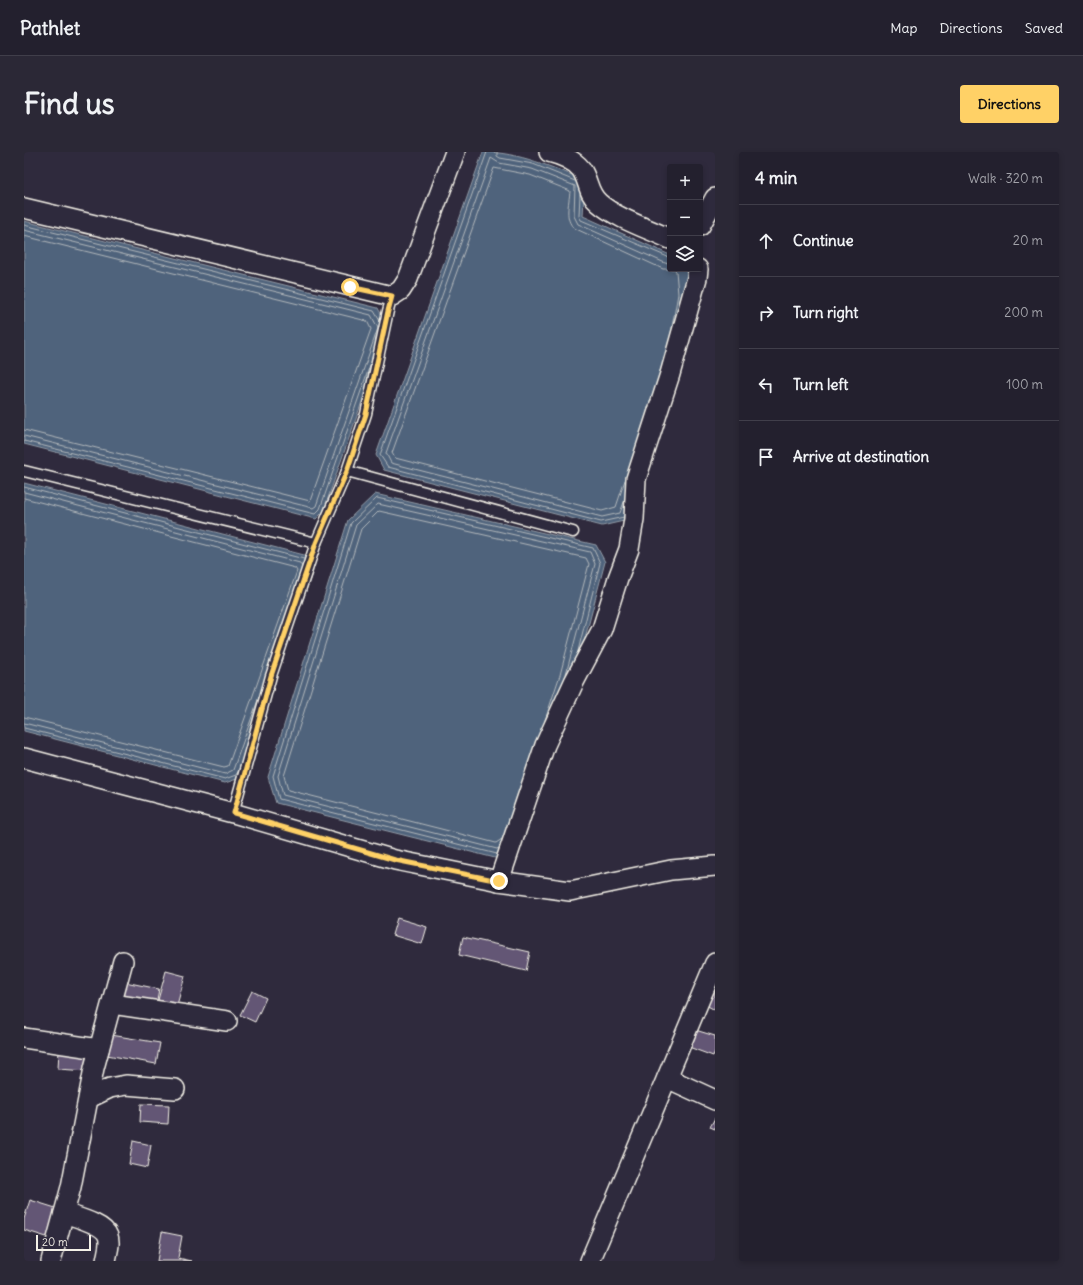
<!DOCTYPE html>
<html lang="en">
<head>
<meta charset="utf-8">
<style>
  :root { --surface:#23202e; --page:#2b2836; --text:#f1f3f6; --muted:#a3a3aa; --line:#403e4a; --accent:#ffd166 }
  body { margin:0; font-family:Delius,sans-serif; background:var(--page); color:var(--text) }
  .controls { position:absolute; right:12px; top:12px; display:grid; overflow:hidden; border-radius:4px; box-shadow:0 2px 6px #0003 }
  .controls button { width:36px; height:36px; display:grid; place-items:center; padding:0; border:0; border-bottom:1px solid var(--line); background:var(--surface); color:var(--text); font:20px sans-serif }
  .scale { position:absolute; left:12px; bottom:10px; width:55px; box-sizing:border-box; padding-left:4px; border:2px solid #f4f1e8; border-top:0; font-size:11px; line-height:14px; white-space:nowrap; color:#f4f1e8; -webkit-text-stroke:3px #2f2a3d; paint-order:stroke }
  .stop { position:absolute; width:12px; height:12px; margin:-9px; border:3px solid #ffd166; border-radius:50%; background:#fff }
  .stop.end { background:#ffd166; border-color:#fff; box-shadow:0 1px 4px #0008 }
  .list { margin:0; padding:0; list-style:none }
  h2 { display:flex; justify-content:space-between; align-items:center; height:52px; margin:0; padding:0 16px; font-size:17px }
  h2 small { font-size:13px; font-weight:400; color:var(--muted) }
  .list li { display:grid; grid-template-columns:26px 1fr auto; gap:12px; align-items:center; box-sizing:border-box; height:72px; padding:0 16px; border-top:1px solid var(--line) }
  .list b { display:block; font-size:15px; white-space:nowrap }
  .list em { font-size:13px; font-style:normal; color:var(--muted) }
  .icon { flex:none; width:22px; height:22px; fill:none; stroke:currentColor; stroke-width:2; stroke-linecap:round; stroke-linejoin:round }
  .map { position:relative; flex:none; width:691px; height:1109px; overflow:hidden; border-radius:4px }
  header { display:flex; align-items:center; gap:24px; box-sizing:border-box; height:56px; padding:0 20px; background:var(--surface); border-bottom:1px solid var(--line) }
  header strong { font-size:19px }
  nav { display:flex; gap:22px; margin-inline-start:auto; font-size:14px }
  .intro { display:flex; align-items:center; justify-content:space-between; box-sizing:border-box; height:96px; padding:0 24px }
  h1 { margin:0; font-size:28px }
  .button { padding:10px 18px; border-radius:4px; background:var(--accent); color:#111; font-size:14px; font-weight:700 }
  main { display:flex; gap:24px; padding:0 24px }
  aside { flex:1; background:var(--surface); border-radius:4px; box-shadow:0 2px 6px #0003 }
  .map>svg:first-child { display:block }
</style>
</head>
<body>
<header>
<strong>Pathlet</strong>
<nav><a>Map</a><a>Directions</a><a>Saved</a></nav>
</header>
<div class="intro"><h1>Find us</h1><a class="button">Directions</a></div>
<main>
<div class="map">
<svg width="691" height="1109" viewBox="0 0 691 1109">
  <rect width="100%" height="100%" fill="#2f2a3d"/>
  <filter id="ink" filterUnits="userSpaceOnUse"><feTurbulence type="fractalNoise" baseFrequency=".025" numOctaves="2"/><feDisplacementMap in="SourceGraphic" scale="8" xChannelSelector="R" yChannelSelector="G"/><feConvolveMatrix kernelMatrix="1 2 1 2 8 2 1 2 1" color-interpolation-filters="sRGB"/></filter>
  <g filter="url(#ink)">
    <g fill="#50637b" stroke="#929ca7">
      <path d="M459,0c36,0 70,16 102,28l-2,36 87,39v14h21l-63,251 -26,6 -218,-56 -8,-15z"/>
      <path d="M0,69l354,87 10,20 -65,184 -7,7 -292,-75z"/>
      <path d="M0,331l284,73 5,15 -73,207 -15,5 -201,-52z"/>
      <path d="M351,342l221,51 9,17 -31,118 -75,179 -223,-56 -8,-26 80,-257z"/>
    </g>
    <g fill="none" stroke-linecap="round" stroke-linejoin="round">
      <g stroke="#b2b8bc" stroke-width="1">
        <path d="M463,0l-107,303 8,12 213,55 23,-5"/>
        <path d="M473,0v4l3,2 33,6 42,17"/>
        <path d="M556,42l-1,22 2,4 89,38"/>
        <path d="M0,73l350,86 6,10"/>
        <path d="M0,78l347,85 7,13 -62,178 -3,2 -289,-72"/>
        <path d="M0,84l343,85 4,8 -61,172 -286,-71"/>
        <path d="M648,175l6,-33 -2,-23 -2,-2"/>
        <path d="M0,289l291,73 5,-5 50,-144"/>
        <path d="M601,328l-9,27 -14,4 -207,-53 -3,-5 102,-285 36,7 38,15 2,1c-1,13 -6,28 4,37l89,41h10"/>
        <path d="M0,335l280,72"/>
        <path d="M0,340l276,71 2,4"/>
        <path d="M0,346l271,70 2,3 -69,195 -4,1 -200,-50"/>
        <path d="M600,350l-4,11 -18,4 -211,-54 -5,-10 105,-295 8,5 33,6 43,17 -1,30 4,8 87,39 5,1"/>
        <path d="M0,571l201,51 8,-4 26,-73"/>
        <path d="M0,576l201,51 11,-4 3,-5"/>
        <path d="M478,687l-6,4 -208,-53 -4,-14 77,-247 18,-18 207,47 3,6 -29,111 -15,45"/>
        <path d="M475,696l-2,1 -214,-54 -5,-19 78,-251 22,-21 212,48 5,12 -29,110"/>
        <path d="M473,702l-218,-55 -6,-23 78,-253 26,-25 216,50 7,15 -23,92"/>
      </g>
    </g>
    <g fill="#645774" stroke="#f4f1e8">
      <path d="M373,766l30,9 -5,17 -30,-9z"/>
      <path d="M439,785l67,15 -4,19 -67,-16z"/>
      <path d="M142,819l19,5 -8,29 -19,-5z"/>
      <path d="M96,829l39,8 -3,16 -39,-8z"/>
      <path d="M686,835l5,3v20l-13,-7z"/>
      <path d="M228,839l14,7 -11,24 -15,-7z"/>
      <path d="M668,877l23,7v15l-2,5 -27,-10z"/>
      <path d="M87,883l49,8 -4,21 -49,-9z"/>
      <path d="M35,898l29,1 -1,20 -29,-2z"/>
      <path d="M117,952l28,1 -1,19 -28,-2z"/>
      <path d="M691,966v11l-5,-2z"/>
      <path d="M109,989l18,4 -4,23 -18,-4z"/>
      <path d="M6,1048l32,10 -9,29 -29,-9v-11z"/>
      <path d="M138,1080l20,4 -4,22 14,3h-35z"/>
    </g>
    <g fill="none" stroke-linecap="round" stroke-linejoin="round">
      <g stroke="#f4f1e8" stroke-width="13">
        <g id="service">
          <path d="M0,319l292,72"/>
          <path d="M323,319l226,61"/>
          <path d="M209,661l38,-137 45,-133 31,-72 19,-57 22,-103 4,-15"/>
        </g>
      </g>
      <g stroke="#f4f1e8" stroke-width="22">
        <g id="minor">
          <path d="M525,0c12,3 24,7 32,17 8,11 6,24 18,34 17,15 50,26 71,36"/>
          <path d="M0,56l368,88 9,-6 7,-11 47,-127"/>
          <path d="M676,74l15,-28"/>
          <path d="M674,117l-1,9 -27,96 -34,105 -2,40 -5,30 -11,29 -16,51 -28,53 -29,63 -46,136 71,10 101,-21 44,-4"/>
          <path d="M0,606l209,55 162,47 104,21"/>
          <path d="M88,852l115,17"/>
          <path d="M0,886l75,11"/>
          <path d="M643,926l48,22"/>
          <path d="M65,946l21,-10 16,-3 49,4"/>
          <path d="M40,1061c11,4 40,11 44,23 3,8 -1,17 -2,25"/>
          <path d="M27,1109l20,-74 23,-119 29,-107"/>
          <path d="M566,1109l125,-298"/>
        </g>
      </g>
      <use href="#service" stroke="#2f2a3d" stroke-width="10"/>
      <use href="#minor" stroke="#2f2a3d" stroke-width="19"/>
    </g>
  </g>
  <g fill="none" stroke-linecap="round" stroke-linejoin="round" filter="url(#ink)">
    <path stroke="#ffd166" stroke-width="5" d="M326,135l42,9 -4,15 -22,103 -19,57 -31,72 -45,133 -37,137 161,47 104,21"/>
  </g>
</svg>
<div class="controls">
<button>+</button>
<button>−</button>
<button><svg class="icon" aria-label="layers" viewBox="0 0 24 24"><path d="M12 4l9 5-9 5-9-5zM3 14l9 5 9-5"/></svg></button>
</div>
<div class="scale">20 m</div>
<div class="stop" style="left:326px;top:135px"></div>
<div class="stop end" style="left:475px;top:729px"></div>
</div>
<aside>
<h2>4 min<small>Walk · 320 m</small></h2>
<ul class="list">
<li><svg class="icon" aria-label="ahead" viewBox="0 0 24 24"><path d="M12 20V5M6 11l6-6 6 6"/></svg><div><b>Continue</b></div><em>20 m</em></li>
<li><svg class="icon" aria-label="right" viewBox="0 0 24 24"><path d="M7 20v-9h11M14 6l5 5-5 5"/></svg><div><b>Turn right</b></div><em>200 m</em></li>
<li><svg class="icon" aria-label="left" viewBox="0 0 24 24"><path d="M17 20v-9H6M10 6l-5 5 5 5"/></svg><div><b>Turn left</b></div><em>100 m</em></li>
<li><svg class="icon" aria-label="arrive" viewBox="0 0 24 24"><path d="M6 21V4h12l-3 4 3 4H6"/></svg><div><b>Arrive at destination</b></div></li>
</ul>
</aside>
</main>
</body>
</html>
